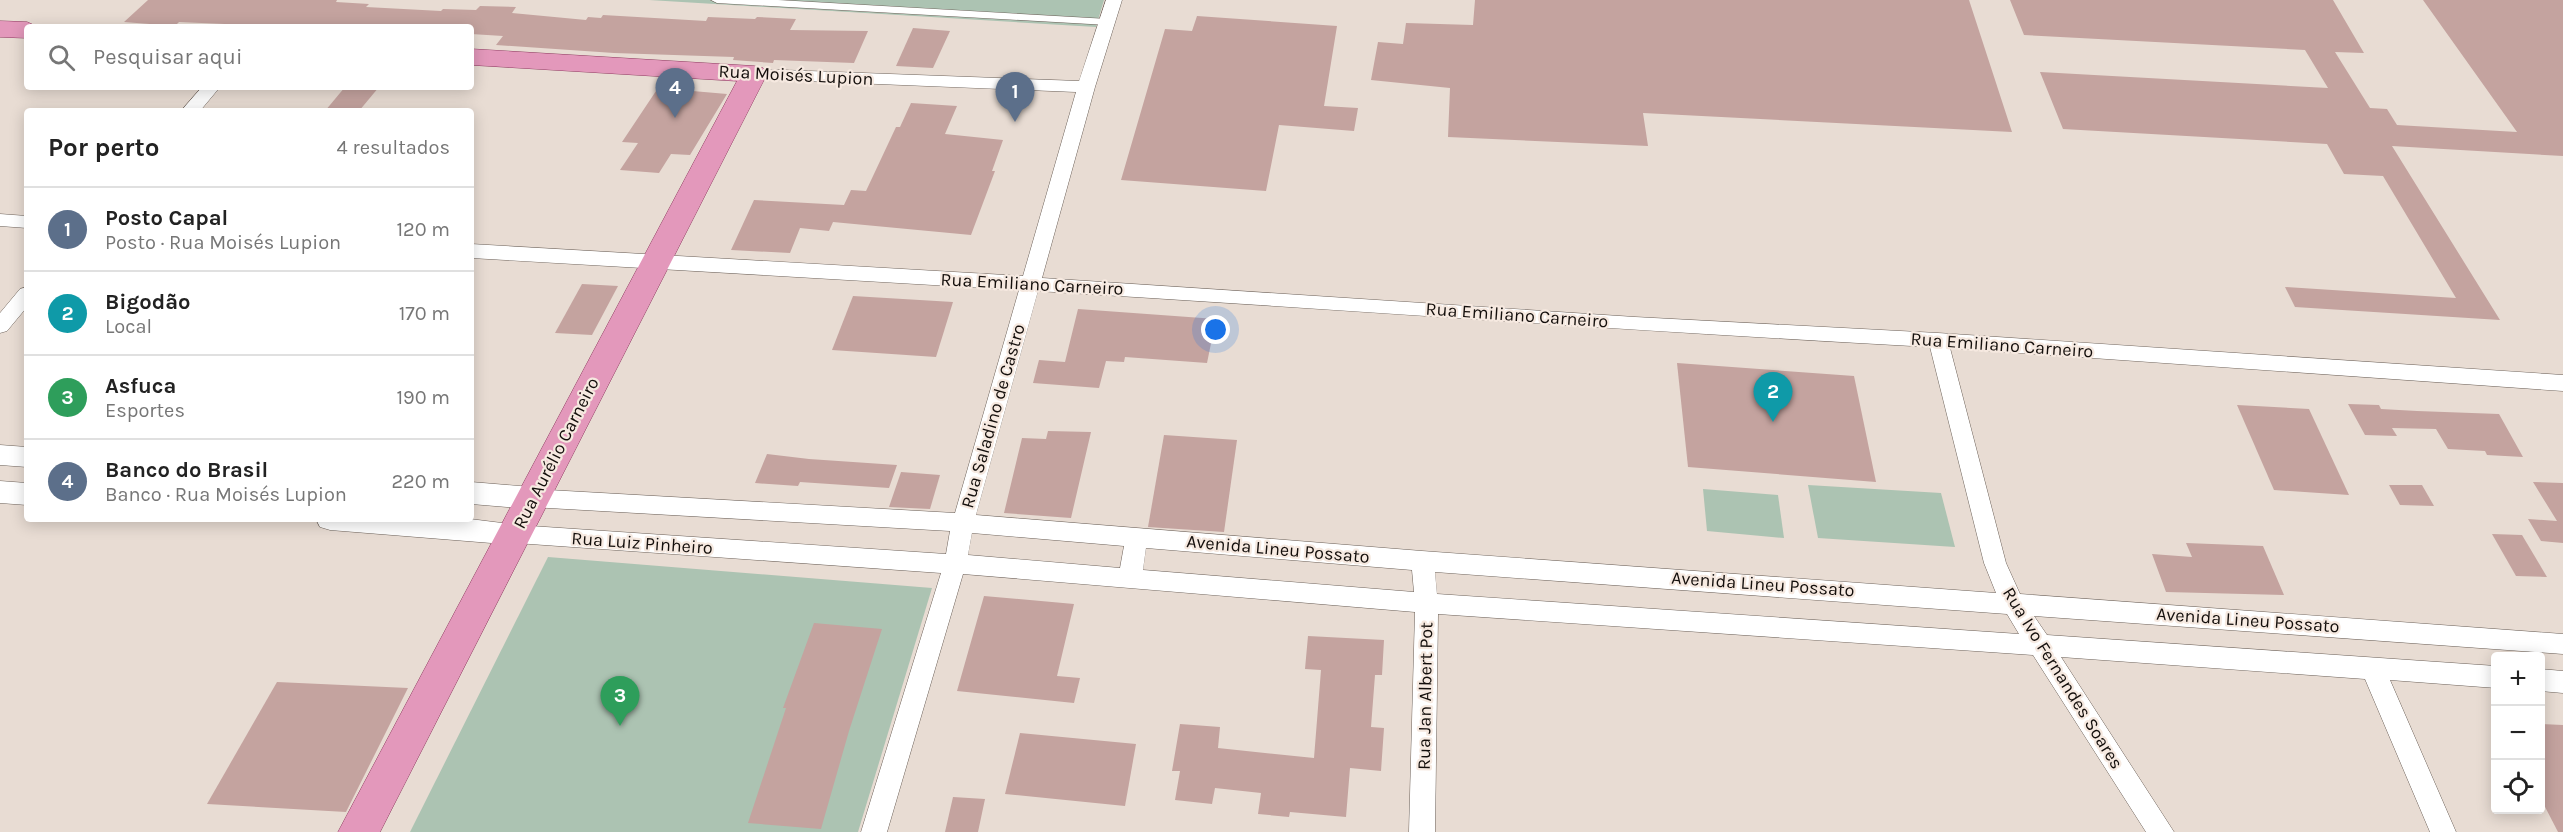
<!DOCTYPE html>
<html lang="pt">
<head>
<meta charset="utf-8">
<style>
  :root { --surface:#fff; --page:#f2f2f2; --text:#222; --muted:#767676; --line:#e0e0e0; --accent:#8858d1 }
  body { margin:0; font-family:Karla,sans-serif; background:var(--page); color:var(--text) }
  .controls { position:absolute; right:18px; bottom:18px; display:grid; overflow:hidden; border-radius:6px; box-shadow:0 3px 15px #0003 }
  .controls button { width:54px; height:54px; display:grid; place-items:center; padding:0; border:0; border-bottom:2px solid var(--line); background:var(--surface); color:var(--text); font:30px sans-serif }
  .you { position:absolute; left:1216px; top:330px; width:21px; height:21px; margin:-15px; border:4px solid #fff; border-radius:50%; background:#1a73e8; box-shadow:0 0 0 9px #1a73e833 }
  .badge { display:grid; place-items:center; width:39px; height:39px; border-radius:50%; background:var(--accent); color:#fff; font-size:20px; font-weight:700 }
  .pin { position:absolute; translate:-50% -50px; filter:drop-shadow(0 2px 3px #0008) }
  .pin::after { content:''; position:absolute; top:32px; width:21px; height:18px; background:inherit; clip-path:polygon(0 0,100% 0,50% 100%) }
  .list { margin:0; padding:0; list-style:none }
  h2 { display:flex; justify-content:space-between; align-items:center; height:78px; margin:0; padding:0 24px; font-size:26px }
  h2 small { font-size:20px; font-weight:400; color:var(--muted) }
  .list li { display:grid; grid-template-columns:39px 1fr auto; gap:18px; align-items:center; box-sizing:border-box; height:84px; padding:0 24px; border-top:2px solid var(--line) }
  .list b { display:block; font-size:22px; white-space:nowrap }
  .list p { margin:0; font-size:20px; white-space:nowrap; color:var(--muted) }
  .list em { font-size:20px; font-style:normal; color:var(--muted) }
  .icon { flex:none; width:33px; height:33px; fill:none; stroke:currentColor; stroke-width:2; stroke-linecap:round; stroke-linejoin:round }
  .map { position:relative; flex:none; width:2563px; height:832px; overflow:hidden }
  .search { position:absolute; background:var(--surface); box-shadow:0 3px 15px #0003; left:24px; top:24px; width:450px; height:66px; display:flex; align-items:center; gap:15px; box-sizing:border-box; padding:0 21px; border-radius:6px; color:var(--muted); font-size:22px }
  .panel { position:absolute; background:var(--surface); box-shadow:0 3px 15px #0003; left:24px; top:108px; width:450px; height:414px; border-radius:6px }
  .map>svg:first-child { display:block }
</style>
</head>
<body>
<div class="map">
<svg width="2563" height="832" viewBox="0 0 2563 832">
  <rect width="100%" height="100%" fill="#e8dcd3"/>
  <g fill="#acc3b2">
    <path d="M649,0h455l-8,27z"/>
    <path d="M1808,485l133,8 14,54 -137,-9z"/>
    <path d="M1703,489l75,6 6,43 -77,-7z"/>
    <path d="M548,557l384,31 -74,244h-448z"/>
  </g>
  <g fill="#c4a39f">
    <path d="M148,0h189l-1,2 33,2 -3,3 75,4 2,-2 33,1 4,-4 36,1 -4,6 74,7 2,-3 13,1 2,-3 103,6 2,-4 47,2 2,-2 39,2 -6,11 78,1 -14,32 -80,-3 -1,3 -40,-3 1,-3 -120,-4 -118,-8 7,-9 -32,-2v-7h-225l1,-2 -68,-3 -4,4 -51,-4z"/>
    <path d="M1475,0h494l43,132 -369,-19 5,33 -200,-9 2,-49 -79,-8 7,-38 25,2 3,-21 67,2z"/>
    <path d="M2010,0h323l31,53 -29,-1 35,56 17,1 10,16 120,7 -94,-132h140v156l-171,-10 108,174 -205,-13 -10,-20 171,11 -73,-122 -39,-2 -17,-30 -264,-15 -23,-57 288,16 -23,-38 -281,-15z"/>
    <path d="M1197,16l140,10 -13,80 34,2 -4,23 -75,-6 -13,66 -145,-11 44,-151 27,2z"/>
    <path d="M913,28l37,3 -17,37 -37,-2z"/>
    <path d="M345,87h34l-20,24h-34z"/>
    <path d="M658,88l69,6 -37,61 -19,-1 -12,19 -39,-3 18,-27 -16,-1z"/>
    <path d="M911,103l46,3 -12,28 58,6 -11,31h3l-24,64 -138,-13 -4,9 -29,-3 -10,25 -59,-3 23,-50 90,5 7,-15 15,1 30,-64h4z"/>
    <path d="M582,284l36,2 -26,49 -37,-2z"/>
    <path d="M853,296l100,6 -17,55 -104,-7z"/>
    <path d="M1078,309l138,10 -9,44 -82,-6 -1,5 -18,-1 -7,27 -66,-5 6,-23 26,2z"/>
    <path d="M1677,363l177,13 22,106 -188,-15z"/>
    <path d="M2348,404l31,1 2,4 36,2 82,3 24,43 -36,-2 -2,-4 -37,-2 -12,-20 -44,-1 5,8 -32,-1z"/>
    <path d="M2237,405l72,4 40,86 -75,-5z"/>
    <path d="M1048,431l43,1 -20,86 -67,-5 18,-75 24,1z"/>
    <path d="M1164,435l73,5 -13,92 -76,-5z"/>
    <path d="M767,454l42,5 88,6 -8,23 -89,-6 -2,4 -43,-3z"/>
    <path d="M901,472l39,3 -10,34 -41,-2z"/>
    <path d="M2533,482l30,1v60l-22,-2 -13,-22 29,2z"/>
    <path d="M2389,485h33l12,21 -34,-1z"/>
    <path d="M2492,534l30,1 25,42 -31,-1z"/>
    <path d="M2186,543l77,3 21,49 -118,-3 -14,-38 40,3z"/>
    <path d="M984,596l90,8 -17,72 23,2 -6,25 -117,-12z"/>
    <path d="M814,623l68,6 -33,102 -28,98 -73,-6 38,-115h-3z"/>
    <path d="M1308,636l76,4 -2,35h-7l-4,52 13,1 -3,43 -31,-3 -4,49 -56,-5 -1,5 -31,-3 3,-21 -46,-5 -3,16 -37,-4 5,-29h-8l8,-47 40,3 -2,21 96,10 7,-88 -16,-1z"/>
    <path d="M277,682l131,6 -62,124 -139,-8z"/>
    <path d="M2541,724l22,1v107h-5l-17,-33z"/>
    <path d="M1020,733l116,11 -11,62 -120,-12z"/>
    <path d="M953,797l32,2 -7,33h-33z"/>
  </g>
  <g fill="none" stroke-linecap="round" stroke-linejoin="round">
    <g stroke="#6c6159" stroke-width="1">
      <path id="pedestrian" d="M711,0h67l330,19 6,3 -6,3 -391,-22z"/>
    </g>
    <g stroke="#6c6159" stroke-width="1">
      <g id="minor">
        <path d="M1106,0h16l-27,87 -53,191 593,39 303,16 625,42v16l-613,-43 56,215 14,31 543,40v20l-529,-38 13,19 449,31v22l-106,-8 66,152h-26l-65,-153 -304,-22 113,175h-28l-113,-177 -595,-41 -3,218h-26l6,-220 -452,-38 -76,258h-26l80,-259 -425,-30 -8,-2 -3,-7 3,-7 8,-2 430,29 4,-23 -419,-24 -8,-3 -3,-6 3,-6 8,-3 424,24 64,-223 -548,-32v-14l552,32 53,-184 -322,-13 -8,-5 8,-5 325,12zM1038,291c297,18 594,40 892,56l54,216 12,30 -574,-42 -446,-36zM972,533l152,13 -4,22 -152,-13zM1146,548l266,22 2,22 -271,-22zM1435,572l572,42 12,20 -582,-40z"/>
        <path d="M202,87h18l-20,24h-19z"/>
        <path d="M0,214l27,2v12l-27,-2z"/>
        <path d="M27,287v20l-20,24 -7,2v-20l20,-24z"/>
        <path d="M2540,669l23,2v22l-23,-2z"/>
      </g>
    </g>
    <g stroke="#6c6159" stroke-width="1">
      <g id="tertiary">
        <path d="M0,445l27,2v20l-27,-2z"/>
        <path d="M0,481l27,2v22l-27,-2z"/>
        <path d="M471,482l60,5 9,3 4,8 -4,8 -9,3 -60,-5z"/>
        <path d="M316,519h154l56,7 4,8 -4,8 -10,3 -186,-15 -10,-3z"/>
      </g>
    </g>
    <g stroke="#8e3b60" stroke-width="1">
      <g id="primary">
        <path d="M0,21l27,1 11,5h-11v11l-27,-1z"/>
        <path d="M471,49l283,17 9,2 4,6 -387,758h-42l399,-751 -266,-16z"/>
      </g>
    </g>
    <use href="#pedestrian" fill="#fff" fill-rule="evenodd"/>
    <use href="#minor" fill="#fff" fill-rule="evenodd"/>
    <use href="#tertiary" fill="#fff" fill-rule="evenodd"/>
    <use href="#primary" fill="#e398bb" fill-rule="evenodd"/>
  </g>
  <g text-anchor="middle" stroke-width="4.5" stroke-linejoin="round" paint-order="stroke">
    <g font-size="18" fill="#130e0b" stroke="#f6e9e0">
      <text transform="translate(796 75) rotate(3)" y="6">Rua Moisés Lupion</text>
      <text transform="translate(1032 284) rotate(3)" y="6">Rua Emiliano Carneiro</text>
      <text transform="translate(1517 315) rotate(4)" y="6">Rua Emiliano Carneiro</text>
      <text transform="translate(2002 345) rotate(4)" y="6">Rua Emiliano Carneiro</text>
      <text transform="translate(993 416) rotate(-74)" y="6">Rua Saladino de Castro</text>
      <text transform="translate(556 453) rotate(-63)" y="6">Rua Aurélio Carneiro</text>
      <text transform="translate(642 543) rotate(4)" y="6">Rua Luiz Pinheiro</text>
      <text transform="translate(1278 549) rotate(5)" y="6">Avenida Lineu Possato</text>
      <text transform="translate(1763 584) rotate(4)" y="6">Avenida Lineu Possato</text>
      <text transform="translate(2248 620) rotate(4)" y="6">Avenida Lineu Possato</text>
      <text transform="translate(2063 678) rotate(58)" y="6">Rua Ivo Fernandes Soares</text>
      <text transform="translate(1425 696) rotate(-89)" y="6">Rua Jan Albert Pot</text>
    </g>
  </g>
</svg>
<div class="controls">
<button>+</button>
<button>−</button>
<button><svg class="icon" aria-label="locate" viewBox="0 0 24 24"><circle cx="12" cy="12" r="6"/><path d="M12 2v4M12 18v4M2 12h4M18 12h4"/></svg></button>
</div>
<div class="you"></div>
<div class="pin badge" style="left:1015px;top:122px;background:#5c6f8a">1</div>
<div class="pin badge" style="left:1773px;top:422px;background:#0f9aa8">2</div>
<div class="pin badge" style="left:620px;top:726px;background:#2e9e5b">3</div>
<div class="pin badge" style="left:675px;top:118px;background:#5c6f8a">4</div>
<div class="search"><svg class="icon" aria-label="search" viewBox="0 0 24 24"><circle cx="10" cy="10" r="6"/><path d="M15 15l6 6"/></svg>Pesquisar aqui</div>
<section class="panel">
<h2>Por perto<small>4 resultados</small></h2>
<ul class="list">
<li><span class="badge" style="background:#5c6f8a">1</span><div><b>Posto Capal</b><p>Posto · Rua Moisés Lupion</p></div><em>120 m</em></li>
<li><span class="badge" style="background:#0f9aa8">2</span><div><b>Bigodão</b><p>Local</p></div><em>170 m</em></li>
<li><span class="badge" style="background:#2e9e5b">3</span><div><b>Asfuca</b><p>Esportes</p></div><em>190 m</em></li>
<li><span class="badge" style="background:#5c6f8a">4</span><div><b>Banco do Brasil</b><p>Banco · Rua Moisés Lupion</p></div><em>220 m</em></li>
</ul>
</section>
</div>
</body>
</html>
